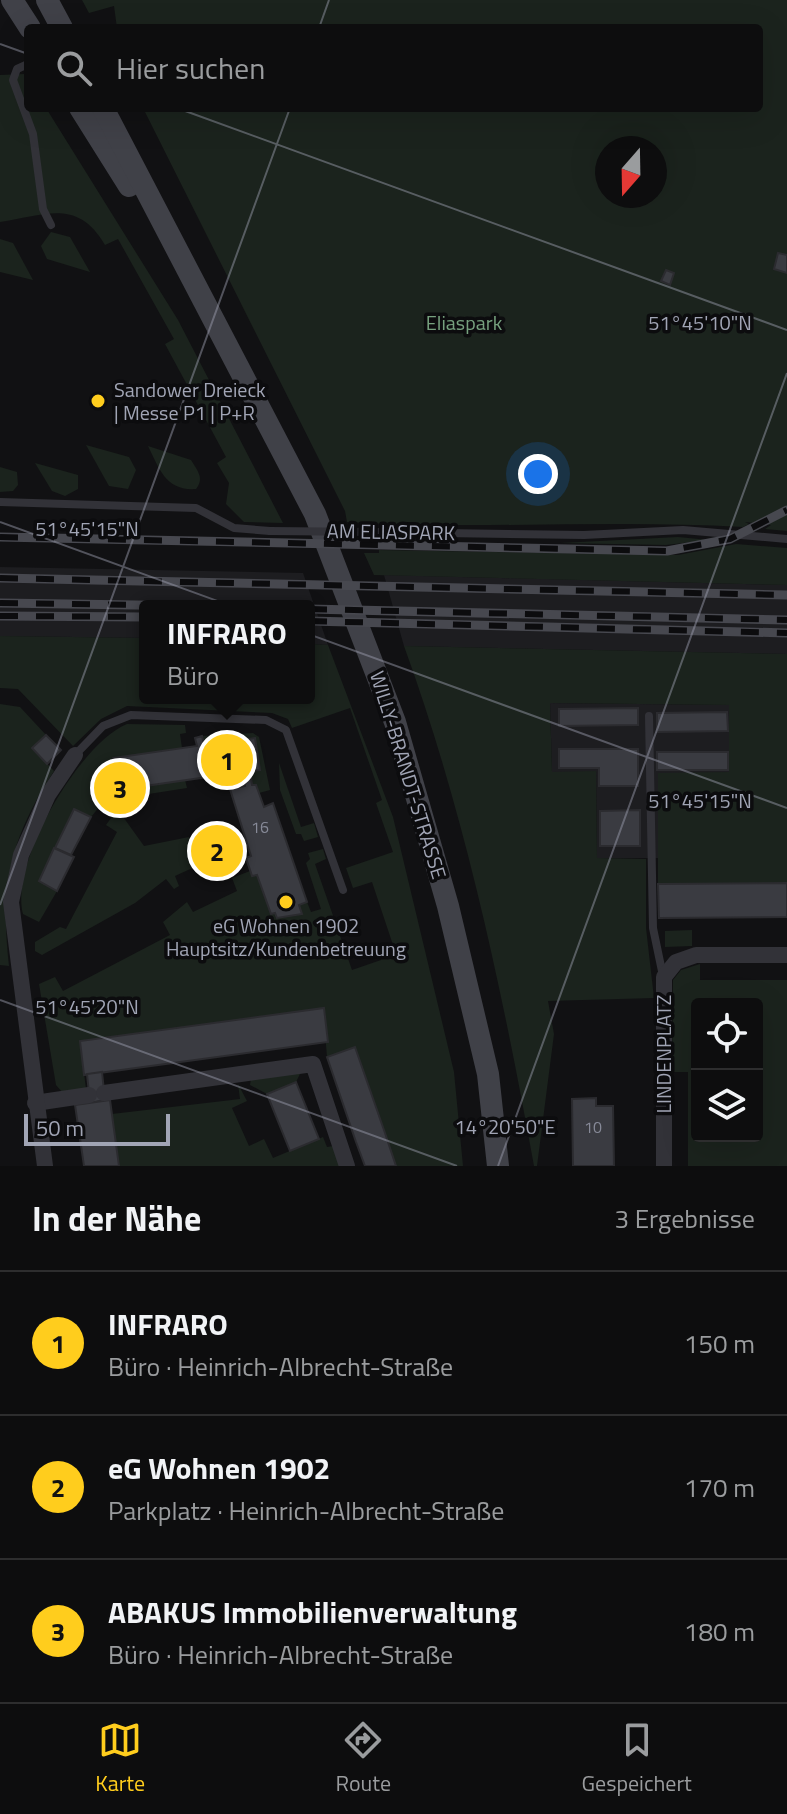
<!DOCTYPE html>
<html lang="de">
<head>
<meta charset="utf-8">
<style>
  :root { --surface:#0d0d0e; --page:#1b1b1c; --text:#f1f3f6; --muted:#9a9c9e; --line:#2d2d2e; --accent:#ffcd1d }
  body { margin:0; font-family:"Titillium Web",sans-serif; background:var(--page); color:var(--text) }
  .controls { position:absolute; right:24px; bottom:24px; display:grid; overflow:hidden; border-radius:8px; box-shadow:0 8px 32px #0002 }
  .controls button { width:72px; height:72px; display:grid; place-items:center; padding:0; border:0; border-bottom:2px solid var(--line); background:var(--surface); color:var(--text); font:40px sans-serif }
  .compass { position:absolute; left:595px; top:136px; width:72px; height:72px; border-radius:50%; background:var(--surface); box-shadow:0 8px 32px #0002; rotate:200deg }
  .scale { position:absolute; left:24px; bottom:20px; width:146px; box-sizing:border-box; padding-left:8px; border:4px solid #a1a5b5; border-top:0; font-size:22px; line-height:28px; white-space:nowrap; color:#a1a5b5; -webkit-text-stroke:6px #0c0c0e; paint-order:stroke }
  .you { position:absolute; left:538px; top:474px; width:28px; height:28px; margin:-20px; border:6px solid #fff; border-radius:50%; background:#1a73e8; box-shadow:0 0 0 12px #1a73e833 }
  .badge { display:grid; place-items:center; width:52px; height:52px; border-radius:50%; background:var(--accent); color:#111; font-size:26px; font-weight:700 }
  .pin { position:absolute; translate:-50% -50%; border:4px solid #fff; box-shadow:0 2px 8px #0006 }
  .popup { position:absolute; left:139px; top:600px; width:176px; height:104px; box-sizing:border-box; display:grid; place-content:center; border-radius:8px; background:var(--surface); filter:drop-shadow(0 2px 6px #0005); font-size:26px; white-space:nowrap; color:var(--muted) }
  .popup b { font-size:30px; color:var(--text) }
  .popup::after { content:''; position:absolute; left:50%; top:100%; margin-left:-16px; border:16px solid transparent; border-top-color:var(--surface) }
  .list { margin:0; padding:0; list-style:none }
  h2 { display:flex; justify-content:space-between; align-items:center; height:104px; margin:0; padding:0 32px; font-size:34px }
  h2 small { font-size:26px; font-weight:400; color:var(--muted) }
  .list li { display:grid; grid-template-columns:52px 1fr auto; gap:24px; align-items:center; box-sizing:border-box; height:144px; padding:0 32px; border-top:2px solid var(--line) }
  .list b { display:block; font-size:30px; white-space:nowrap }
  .list p { margin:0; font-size:26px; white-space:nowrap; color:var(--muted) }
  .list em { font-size:26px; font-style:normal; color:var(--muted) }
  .icon { flex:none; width:44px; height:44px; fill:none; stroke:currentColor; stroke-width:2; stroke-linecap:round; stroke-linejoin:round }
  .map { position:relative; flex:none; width:787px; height:1166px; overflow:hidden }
  .search { position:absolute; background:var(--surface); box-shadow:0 8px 32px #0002; left:24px; right:24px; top:24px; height:88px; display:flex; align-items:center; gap:20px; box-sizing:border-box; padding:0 28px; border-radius:8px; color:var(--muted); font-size:30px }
  .sheet { height:536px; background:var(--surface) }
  nav { display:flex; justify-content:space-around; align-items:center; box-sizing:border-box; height:112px; border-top:2px solid var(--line); background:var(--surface); font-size:22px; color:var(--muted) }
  nav a { display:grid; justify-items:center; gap:4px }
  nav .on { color:var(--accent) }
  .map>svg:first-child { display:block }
</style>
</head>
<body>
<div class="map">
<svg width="787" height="1166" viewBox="0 0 787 1166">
  <rect width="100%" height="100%" fill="#111113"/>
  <g fill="#1d1d20">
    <path d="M0,567l303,6 25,72 -19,-1v-38h-164v32l-145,-2z"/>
    <path d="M384,575l403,10v69l-383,-8z"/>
    <path d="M550,703l180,2 -1,67 -68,86h-64l-1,-86h-44z"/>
  </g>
  <g fill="#1b231d" fill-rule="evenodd">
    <path d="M82,0h705v531l-22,-2 6,-4 -26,-3 4,2 -6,3c-132,-8 -264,3 -396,-5l-2,-11 -202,-403h616v-80h-642l-3,-22 -25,7zM607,148h48v48h-48z"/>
    <path d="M25,74l3,34h18l132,212 105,203 -39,-1 -18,-18 3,-21 -12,-20 9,-6 -61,-113 9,-5 -56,-100 -13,6c-27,-47 -60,-30 -105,-23v-147z"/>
    <path d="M51,232l19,5 20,35 -43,-13 -6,-13z"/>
    <path d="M0,239l13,4 20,37 -33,-8z"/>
    <path d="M86,445l43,12 7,13 -8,19 -19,-3z"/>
    <path d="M148,446l43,14c6,10 14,18 5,29 -30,2 -36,-19 -48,-43z"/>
    <path d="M35,463l43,12v14l-13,7 -13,-5z"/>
    <path d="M0,467l17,5 1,13 -5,6 -13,1z"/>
    <path d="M678,537l31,3 -43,5 -106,-2z"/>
    <path d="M736,544l51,4v37l-413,-10 -10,-22h15v-3l299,5z"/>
    <path d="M0,636l145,2v60h164v-54l19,1 65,172 61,255 9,94h-67l-41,-118 -28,9 -4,-49 -243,33 6,48 -24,3 -6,-7 -17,-101 16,-7 8,14 107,-56 -7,-13 24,-20 6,10 44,-21 -5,-13 18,-7 2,5 5,-1 14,39 4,-1 2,5 25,-4 -3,-9 8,-3 4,10 10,-3 -15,-46 4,-4 -2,-6 15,-4 3,10 -11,5 37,106 29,-10 -1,-4 15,-5 -23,-69 -19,6 -7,-20 47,-16 -17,-49 6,-3 -32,-92 -58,20 -4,-9 -16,-6 -145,-7 -26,13 -28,27 -55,-57 -18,-1z"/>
    <path d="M404,646l383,8v229l-129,1v-111l71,-1v-67l-179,-2 2,69 44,-1 1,87 49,1v69l8,70 -106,3 6,33 -17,132h-3c-32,-176 -69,-352 -130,-520z"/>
    <path d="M0,704l20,3 26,28 -14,13 22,23c-45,70 -54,114 -45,195l-9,-1z"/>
    <path d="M127,724l58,1 1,8 -6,1 2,14 -69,10 5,32 67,-10 2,8 -83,13 -13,16 -17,-8 -35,72 18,10 -18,31 -16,-8c-14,-51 57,-171 104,-190z"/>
    <path d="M253,733l6,4 11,53 -11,3 -3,-8 -26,4 -26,-44 -2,-9z"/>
    <path d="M279,763l22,64 13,-4 4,14 -14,4 -3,-7h-5l-16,-44z"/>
    <path d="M114,814h7l23,32 45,-9 10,28 -24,11 4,10 -5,3 -8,-10 -31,24 -93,52 -7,-4v-9l25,-15 6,2 51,-97 -11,-7z"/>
    <path d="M692,930v16l-27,1v-16z"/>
    <path d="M700,964v16h87v186h-99v-94h-16l1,-92 8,-10zM697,1004h60v132h-60z"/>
    <path d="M301,1072l-5,10 -29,12 -17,-9 1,-6z"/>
    <path d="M238,1084l9,17 -15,7 17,38 15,-7 9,19 50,-21 4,10 6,-1 7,20h-221l-7,-52 128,-15z"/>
  </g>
  <g fill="#3a3b41" stroke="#2b2b2f" stroke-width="2">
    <path d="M778,253l9,2v18l-13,-4z"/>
    <path d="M666,270l8,3 -4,12 -9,-4z"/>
    <path d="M638,708v17l-79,1v-17z"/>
    <path d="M727,712l1,19 -71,1v-19z"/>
    <path d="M46,735l15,15 -14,14 -15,-16z"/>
    <path d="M202,736l2,9 51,-7 5,32 -10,1 2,14h4l8,22 9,-4 34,99 -8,3 3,9 -25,4 -2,-5 -4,1 -14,-39 -5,1 -6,-18 5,-2 -21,-67 15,-3 -2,-14 -126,18 -4,-32 84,-12 -2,-8z"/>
    <path d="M559,749h79v37h-39v-18h-40z"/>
    <rect x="657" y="752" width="71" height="18"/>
    <path d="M74,809l17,8 -20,38 -16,-7z"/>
    <path d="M640,810v36h-40v-35z"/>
    <path d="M54,848l20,9 -17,34 -18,-10z"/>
    <path d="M787,883v34l-128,1 -1,-34z"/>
    <path d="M324,1008l4,34 -244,33 -4,-34z"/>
    <path d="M355,1047l30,86 11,33h-31l-9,-24 -29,-85z"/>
    <path d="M102,1072l3,28 -15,3 -3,-29z"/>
    <path d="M296,1082l23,57 -29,12 -23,-57z"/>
    <path d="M596,1098v8h17l1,60h-41l-1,-67z"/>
    <path d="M110,1100l9,66h-35l-9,-61z"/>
  </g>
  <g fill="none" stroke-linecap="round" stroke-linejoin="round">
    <g stroke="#323238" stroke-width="8">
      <path d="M28,64l-11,5 -4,11 20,54 10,75 8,16"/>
      <path d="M0,502l196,6 38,20 36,3"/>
      <path d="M375,532l209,3 99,-5 104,9"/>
      <path d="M649,716l4,212 10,48"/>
      <path d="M75,755l28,-29 28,-11 135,5 20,10 57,160"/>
    </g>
    <g stroke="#323238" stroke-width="16">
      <path d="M104,1093l209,-29 34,102"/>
      <path d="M35,1103l54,-8"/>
      <path d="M45,1166l-34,-264 10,-47 27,-60 27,-40"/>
      <path d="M664,1166v-189l12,-15 20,-7h91"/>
    </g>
    <g stroke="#404148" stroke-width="22">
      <path d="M12,0l18,28"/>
      <path d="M47,0l15,28"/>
      <path d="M80,108l49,78"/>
      <path d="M103,108l212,406 80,208 53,184 40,168 10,92"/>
    </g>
    <g stroke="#47484f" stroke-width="9">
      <g id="rail">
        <path d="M0,537l667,14 63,-12 57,-29"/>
        <path d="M0,578l787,17"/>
        <path d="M0,603l203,3"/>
        <path d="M309,609l478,11"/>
        <path d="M0,616l145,1"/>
        <path d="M309,621l478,12"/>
      </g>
    </g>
    <use href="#rail" stroke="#0c0c0e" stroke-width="6" stroke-dasharray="18" stroke-linecap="butt"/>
    <path stroke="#323238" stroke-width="8" d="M270,531l105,1"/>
  </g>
  <path fill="none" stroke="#a1a5b5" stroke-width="2" stroke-opacity="0.45" d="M319,28l10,-28M0,44l28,10M177,108l610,222M0,522l787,286M0,905l290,-797M0,1000l457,166M498,1166l289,-793"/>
  <g fill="#ffcd1d" stroke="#0c0c0e" stroke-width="3">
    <circle cx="98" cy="401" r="8"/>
    <circle cx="286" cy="902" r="8"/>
  </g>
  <g text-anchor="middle" stroke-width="7" stroke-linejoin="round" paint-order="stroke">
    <g font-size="16" fill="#878a98">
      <text x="260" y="833">16</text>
      <text x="593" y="1133">10</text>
    </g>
    <g font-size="20" fill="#76a17e" stroke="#0c0c0e">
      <text x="464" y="330">Eliaspark</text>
    </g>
    <g font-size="20" fill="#a1a5b5" stroke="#0c0c0e" text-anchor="start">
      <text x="114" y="397">Sandower Dreieck<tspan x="114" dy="23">| Messe P1 | P+R</tspan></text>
      <text x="286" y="933" text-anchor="middle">eG Wohnen 1902<tspan x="286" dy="23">Hauptsitz/Kundenbetreuung</tspan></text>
    </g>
    <g font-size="20" fill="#a1a5b5" stroke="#0c0c0e">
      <text transform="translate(391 532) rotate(1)" y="7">AM ELIASPARK</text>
      <text transform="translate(408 775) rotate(73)" y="7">WILLY-BRANDT-STRASSE</text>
      <text transform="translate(664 1054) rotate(-90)" y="7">LINDENPLATZ</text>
    </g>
  </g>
  <g font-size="20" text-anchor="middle" fill="#a1a5b5" stroke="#0c0c0e" stroke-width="7" stroke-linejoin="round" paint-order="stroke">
    <text x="700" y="330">51°45'10"N</text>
    <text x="87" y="536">51°45'15"N</text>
    <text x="700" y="808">51°45'15"N</text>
    <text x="87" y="1014">51°45'20"N</text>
    <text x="505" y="1134">14°20'50"E</text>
  </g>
</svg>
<div class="controls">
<button><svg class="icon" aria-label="locate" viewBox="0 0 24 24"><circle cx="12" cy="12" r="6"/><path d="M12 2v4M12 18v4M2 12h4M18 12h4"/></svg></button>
<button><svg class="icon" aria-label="layers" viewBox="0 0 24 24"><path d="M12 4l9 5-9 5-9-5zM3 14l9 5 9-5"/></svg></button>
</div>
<svg class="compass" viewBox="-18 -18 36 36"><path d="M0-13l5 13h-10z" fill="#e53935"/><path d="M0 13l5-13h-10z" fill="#9a9c9e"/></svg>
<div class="scale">50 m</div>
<div class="you"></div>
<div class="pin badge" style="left:227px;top:760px">1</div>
<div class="popup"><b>INFRARO</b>Büro</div>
<div class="pin badge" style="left:217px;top:851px">2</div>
<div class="pin badge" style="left:120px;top:788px">3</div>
<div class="search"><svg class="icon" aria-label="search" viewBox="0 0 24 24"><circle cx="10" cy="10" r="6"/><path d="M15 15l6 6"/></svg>Hier suchen</div>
</div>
<section class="sheet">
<h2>In der Nähe<small>3 Ergebnisse</small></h2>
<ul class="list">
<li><span class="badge">1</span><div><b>INFRARO</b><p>Büro · Heinrich-Albrecht-Straße</p></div><em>150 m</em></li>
<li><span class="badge">2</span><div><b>eG Wohnen 1902</b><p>Parkplatz · Heinrich-Albrecht-Straße</p></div><em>170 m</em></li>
<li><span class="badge">3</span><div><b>ABAKUS Immobilienverwaltung</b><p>Büro · Heinrich-Albrecht-Straße</p></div><em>180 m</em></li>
</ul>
</section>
<nav>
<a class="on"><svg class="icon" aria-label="map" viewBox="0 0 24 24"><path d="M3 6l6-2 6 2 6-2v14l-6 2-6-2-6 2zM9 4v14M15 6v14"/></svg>Karte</a>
<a><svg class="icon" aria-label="directions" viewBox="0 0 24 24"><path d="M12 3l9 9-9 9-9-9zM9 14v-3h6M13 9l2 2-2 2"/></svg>Route</a>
<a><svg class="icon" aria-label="saved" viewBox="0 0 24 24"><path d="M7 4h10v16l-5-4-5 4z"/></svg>Gespeichert</a>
</nav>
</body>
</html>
